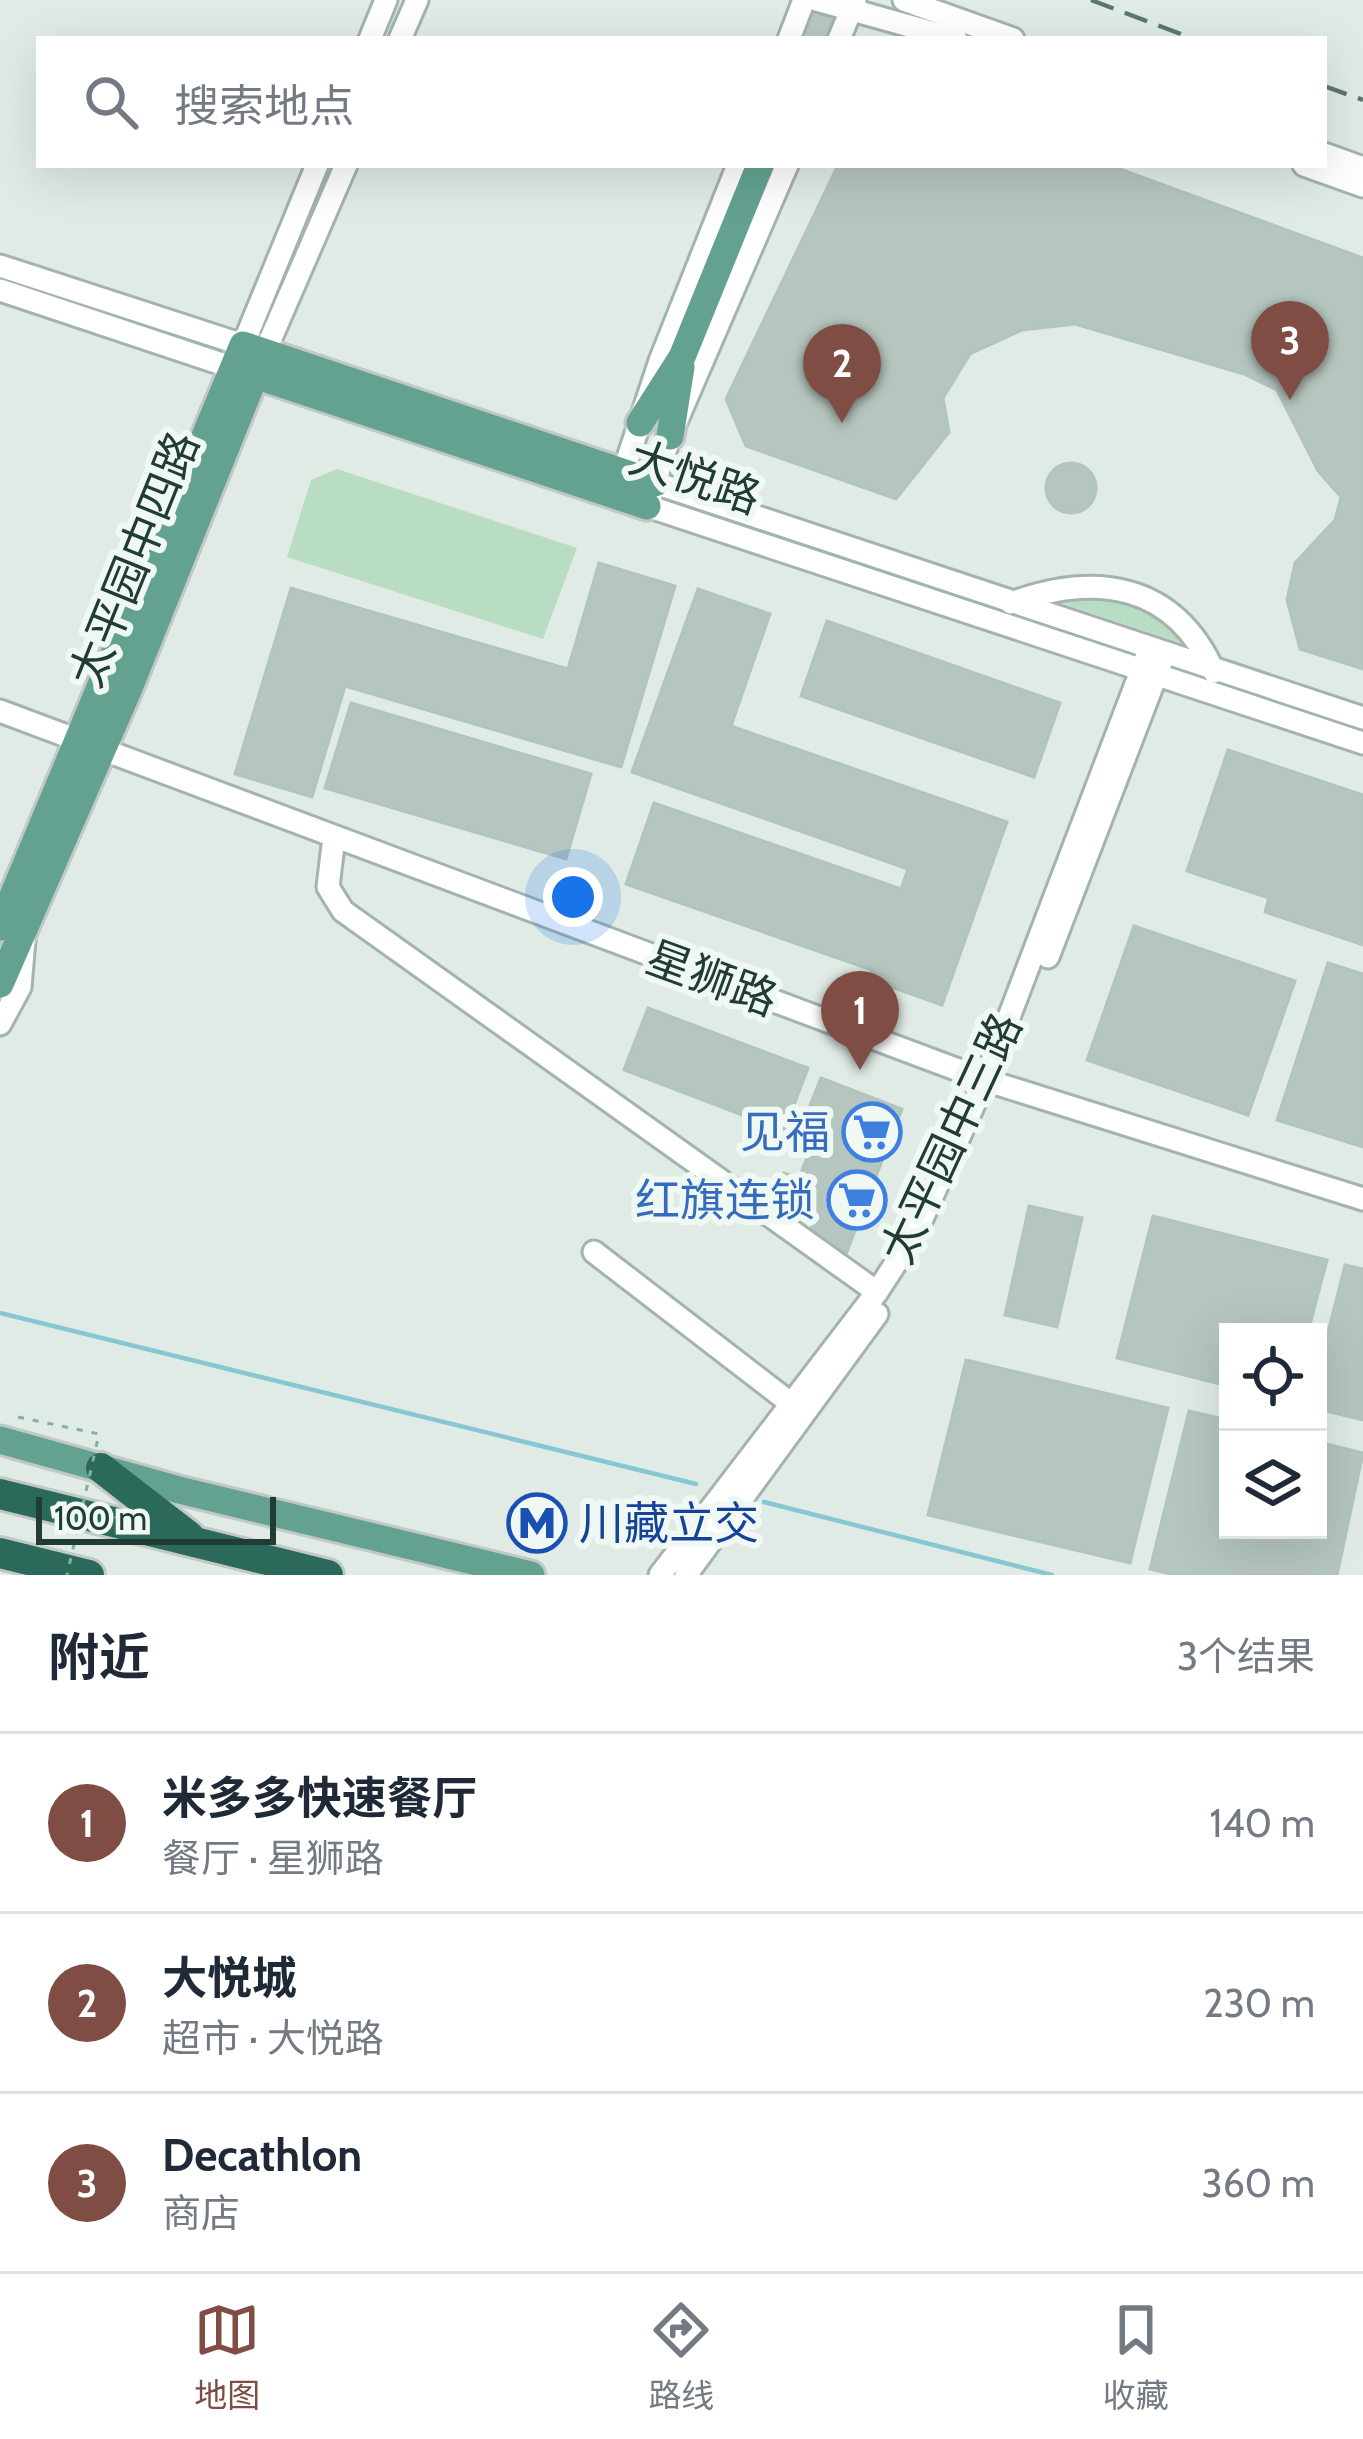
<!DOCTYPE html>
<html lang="zh">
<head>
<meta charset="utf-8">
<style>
  :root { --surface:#fff; --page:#f6f6f7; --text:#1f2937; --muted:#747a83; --line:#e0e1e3; --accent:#7f4d44 }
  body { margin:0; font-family:Cabin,"Noto Sans SC",sans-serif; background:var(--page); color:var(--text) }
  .controls { position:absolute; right:36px; bottom:36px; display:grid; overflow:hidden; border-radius:0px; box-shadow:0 12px 48px #0002 }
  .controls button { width:108px; height:108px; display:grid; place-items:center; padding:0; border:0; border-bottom:3px solid var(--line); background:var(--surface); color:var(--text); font:60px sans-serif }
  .scale { position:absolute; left:36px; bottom:30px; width:240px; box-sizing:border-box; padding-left:12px; border:6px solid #203c34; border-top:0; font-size:33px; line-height:42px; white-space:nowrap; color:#203c34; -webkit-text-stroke:9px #f0f8f4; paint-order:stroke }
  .you { position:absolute; left:573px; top:897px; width:42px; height:42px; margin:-30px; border:9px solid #fff; border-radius:50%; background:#1a73e8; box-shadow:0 0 0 18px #1a73e833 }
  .badge { display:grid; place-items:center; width:78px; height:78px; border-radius:50%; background:var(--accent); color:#fff; font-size:39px; font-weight:700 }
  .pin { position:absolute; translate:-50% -99px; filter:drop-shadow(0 3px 6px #0008) }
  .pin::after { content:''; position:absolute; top:63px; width:42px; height:36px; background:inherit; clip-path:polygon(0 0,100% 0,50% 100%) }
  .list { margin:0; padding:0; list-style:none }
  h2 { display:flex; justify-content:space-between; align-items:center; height:156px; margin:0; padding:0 48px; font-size:51px }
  h2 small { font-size:39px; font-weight:400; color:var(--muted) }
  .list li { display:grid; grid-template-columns:78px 1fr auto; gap:36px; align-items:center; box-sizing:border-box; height:180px; padding:0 48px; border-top:3px solid var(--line) }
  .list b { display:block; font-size:45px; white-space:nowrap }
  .list p { margin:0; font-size:39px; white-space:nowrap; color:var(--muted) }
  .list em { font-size:39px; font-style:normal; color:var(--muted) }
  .icon { flex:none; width:66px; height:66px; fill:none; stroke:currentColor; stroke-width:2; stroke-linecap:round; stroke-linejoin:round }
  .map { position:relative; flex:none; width:1363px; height:1575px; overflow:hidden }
  .search { position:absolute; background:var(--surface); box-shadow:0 12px 48px #0002; left:36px; right:36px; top:36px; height:132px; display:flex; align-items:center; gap:30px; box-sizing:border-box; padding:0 42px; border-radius:0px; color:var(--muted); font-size:45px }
  .sheet { height:696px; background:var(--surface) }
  nav { display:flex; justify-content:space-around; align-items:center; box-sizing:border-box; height:168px; border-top:3px solid var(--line); background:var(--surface); font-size:33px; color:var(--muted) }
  nav a { display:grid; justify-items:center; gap:6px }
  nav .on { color:var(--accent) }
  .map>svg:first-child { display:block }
</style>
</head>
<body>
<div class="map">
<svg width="1363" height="1575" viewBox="0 0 1363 1575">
  <rect width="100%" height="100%" fill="#e0ebe6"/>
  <g fill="#b8ddc2">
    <path d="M337,469l240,79 -34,91 -256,-82 24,-77z"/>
    <path d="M1071,595c60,5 78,10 123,52l-142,-47z"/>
  </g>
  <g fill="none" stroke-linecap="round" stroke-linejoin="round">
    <g stroke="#86c7d2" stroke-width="4.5">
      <path d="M0,1313l696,171"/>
      <path d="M764,1502l288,73"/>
    </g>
  </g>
  <g fill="#b5c6bf" stroke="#b2c5bd" stroke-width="3">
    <path d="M838,165h271l254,93v411l-63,-20 -13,-49 8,-37 40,-43 6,-23 -23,-26 -41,-81 -33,-16 -169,-50 -53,6 -52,24 -27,44 6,34 -53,67 -150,-53 -20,-47z"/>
    <circle cx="1071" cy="488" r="25"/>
    <path d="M599,563l76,23 -54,181 -276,-81 -33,111 -77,-23 56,-186 277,81z"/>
    <path d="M698,589l72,25 -39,112 276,96 -65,183 -73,-26 3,-9 -246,-86 28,-81 247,86 7,-20 -276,-97z"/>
    <path d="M827,621l233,82 -26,74 -233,-81z"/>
    <path d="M351,703l240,71 -25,85 -241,-71z"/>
    <path d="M1228,750l135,45v150l-98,-33 4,-14 -82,-27z"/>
    <path d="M1134,926l161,55 -47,134 -161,-55z"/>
    <path d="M1328,963l35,11v173l-86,-27z"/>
    <path d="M648,1008l160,60 -24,63 -160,-61z"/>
    <path d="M821,1078l81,31 -56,145 -37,-21 5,-11 -46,-15 16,-34 15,5 21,-54 -15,-6z"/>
    <path d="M1029,1206l53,12 -25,109 -52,-12z"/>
    <path d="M1153,1216l174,44 -19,72h-80v54l-111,-28z"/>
    <path d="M1345,1265l18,4v151l-45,-11v-37z"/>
    <path d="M966,1360l202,48 -38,155 -202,-48z"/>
    <path d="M1189,1411l39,9v110h90v-88l45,11 -26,122h-162l-25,-6z"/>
  </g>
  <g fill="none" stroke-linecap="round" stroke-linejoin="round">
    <path stroke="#bac8c2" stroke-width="27" stroke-dasharray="27 14" stroke-linecap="butt" d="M812,39l18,-39"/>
    <g stroke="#a3b3ad" stroke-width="27">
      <g id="minor">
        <path d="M816,0l140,39"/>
        <path d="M904,0l109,39"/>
        <path d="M370,39l16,-39"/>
        <path d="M400,39l17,-39"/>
        <path d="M789,39l15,-39"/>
        <path d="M839,39l16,-38"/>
        <path d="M1324,154l39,14"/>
        <path d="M787,165l-117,271 -23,70 716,237"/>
        <path d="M1304,165l59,21"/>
        <path d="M0,266l243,79 74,-180"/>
        <path d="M0,290l255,85 91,-210"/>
        <path d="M655,483l708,235"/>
        <path d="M619,485l41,-124 78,-196"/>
        <path d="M1011,603c85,-31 163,-20 203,69"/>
        <path d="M0,711l985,369 378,119"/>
        <path d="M334,837l-6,50 15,24 534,381"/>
        <path d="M1048,957l116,-302"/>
        <path d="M0,1024l20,-37 4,-47"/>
        <path d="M594,1252l195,150"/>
        <path d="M660,1575l217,-283 39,-60 69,-152 164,-430"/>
        <path d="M686,1575l191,-261"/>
      </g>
    </g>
    <g stroke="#c1c8c6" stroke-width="33">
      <g id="major">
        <path d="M640,423l42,-66 78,-192"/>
        <path d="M670,436l11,-69"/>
        <path d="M0,927l243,-582 412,138"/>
        <path d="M0,984l129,-296 126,-313 392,131"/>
        <path d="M0,1440l179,50 352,85"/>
      </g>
    </g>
    <g stroke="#c1c8c6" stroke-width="36">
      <g id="highway">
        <path d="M101,1468l88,68"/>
        <path d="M0,1494l328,81"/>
        <path d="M0,1553l89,22"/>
      </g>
    </g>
    <use href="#minor" stroke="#fff" stroke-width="21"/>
    <use href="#major" stroke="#63a291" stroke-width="27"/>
    <use href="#highway" stroke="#2b695b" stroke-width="30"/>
    <g stroke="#5a786f" stroke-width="4.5" stroke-dasharray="24 12" stroke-linecap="butt">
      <path d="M1091,0l103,39"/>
      <path d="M1324,86l39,14"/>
    </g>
    <path stroke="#7fb0a0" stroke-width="3" stroke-dasharray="6 9" stroke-linecap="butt" d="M18,1417l81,17 -32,141"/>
  </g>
  <defs>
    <g id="supermarket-ring" transform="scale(3)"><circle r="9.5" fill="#f0f8f4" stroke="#3f7fe0" stroke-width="1.5"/><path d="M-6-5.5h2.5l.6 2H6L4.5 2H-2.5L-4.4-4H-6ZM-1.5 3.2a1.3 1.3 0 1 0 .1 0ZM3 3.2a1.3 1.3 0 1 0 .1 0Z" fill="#3f7fe0"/></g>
    <g id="metro-ring" transform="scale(3)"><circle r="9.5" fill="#f0f8f4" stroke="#1a4fb4" stroke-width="1.5"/><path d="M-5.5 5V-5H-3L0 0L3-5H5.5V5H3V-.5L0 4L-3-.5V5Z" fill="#1a4fb4"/></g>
  </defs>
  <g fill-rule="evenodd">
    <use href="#supermarket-ring" x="872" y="1132"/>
    <use href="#supermarket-ring" x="857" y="1200"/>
    <use href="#metro-ring" x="537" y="1523"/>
  </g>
  <g text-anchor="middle" stroke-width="12" stroke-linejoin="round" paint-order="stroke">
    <g font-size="45" fill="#203c34" stroke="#f0f8f4">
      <text transform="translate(695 477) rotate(19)" y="16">大悦路</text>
      <text transform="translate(134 559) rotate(-68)" y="16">太平园中四路</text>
      <text transform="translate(712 978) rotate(20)" y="16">星狮路</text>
      <text transform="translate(951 1138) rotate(-65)" y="16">太平园中三路</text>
    </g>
    <g font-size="45" fill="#366cbe" stroke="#f0f8f4" text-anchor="end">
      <text x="830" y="1148">见福</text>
      <text x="815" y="1216">红旗连锁</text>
    </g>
    <g font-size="45" fill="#164399" stroke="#f0f8f4" text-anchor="start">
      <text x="579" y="1539">川藏立交</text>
    </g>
  </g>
</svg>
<div class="controls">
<button><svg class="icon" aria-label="locate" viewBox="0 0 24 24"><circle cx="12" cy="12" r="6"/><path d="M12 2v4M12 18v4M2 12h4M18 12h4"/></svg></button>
<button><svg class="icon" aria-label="layers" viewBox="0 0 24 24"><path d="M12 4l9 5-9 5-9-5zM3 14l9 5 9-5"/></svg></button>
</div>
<div class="scale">100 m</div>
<div class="you"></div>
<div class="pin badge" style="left:860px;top:1070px">1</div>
<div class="pin badge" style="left:842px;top:423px">2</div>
<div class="pin badge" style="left:1290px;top:400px">3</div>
<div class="search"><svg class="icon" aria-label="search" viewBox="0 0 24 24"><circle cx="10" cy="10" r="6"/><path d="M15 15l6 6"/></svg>搜索地点</div>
</div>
<section class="sheet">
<h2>附近<small>3个结果</small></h2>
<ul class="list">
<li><span class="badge">1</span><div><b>米多多快速餐厅</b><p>餐厅 · 星狮路</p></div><em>140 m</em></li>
<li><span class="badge">2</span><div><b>大悦城</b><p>超市 · 大悦路</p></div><em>230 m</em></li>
<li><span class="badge">3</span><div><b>Decathlon</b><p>商店</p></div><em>360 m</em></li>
</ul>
</section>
<nav>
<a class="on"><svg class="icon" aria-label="map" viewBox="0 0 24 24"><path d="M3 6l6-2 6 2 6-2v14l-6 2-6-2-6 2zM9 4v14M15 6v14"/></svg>地图</a>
<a><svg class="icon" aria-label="directions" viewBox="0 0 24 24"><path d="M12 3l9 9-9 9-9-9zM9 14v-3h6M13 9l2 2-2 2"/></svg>路线</a>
<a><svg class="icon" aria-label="saved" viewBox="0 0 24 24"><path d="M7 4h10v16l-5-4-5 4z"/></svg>收藏</a>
</nav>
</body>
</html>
